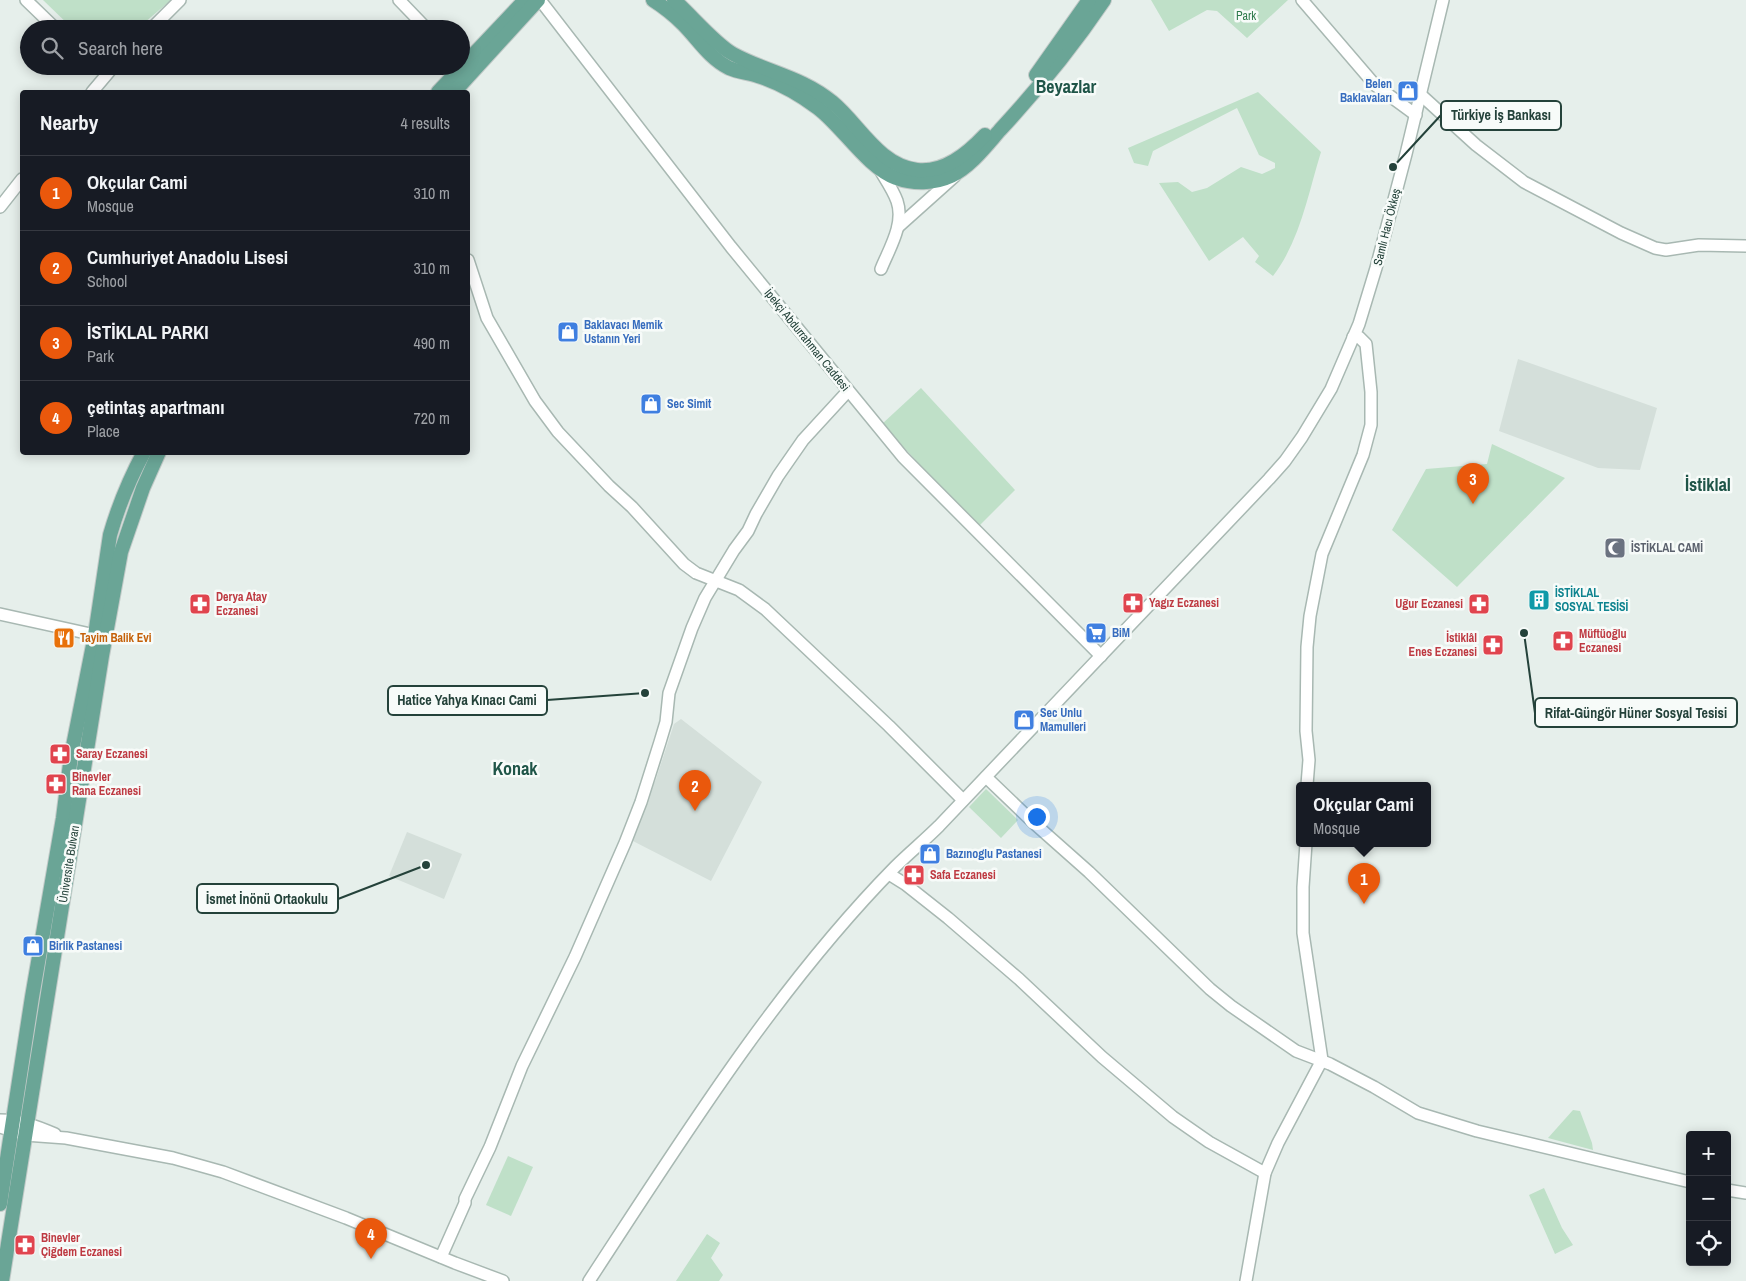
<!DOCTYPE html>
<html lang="en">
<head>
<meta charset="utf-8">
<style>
  :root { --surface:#171b24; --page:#20242c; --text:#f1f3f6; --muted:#9ea1a6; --line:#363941; --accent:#ea580c }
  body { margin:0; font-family:"Archivo Narrow",sans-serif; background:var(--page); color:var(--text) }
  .controls { position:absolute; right:15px; bottom:15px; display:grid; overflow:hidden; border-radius:5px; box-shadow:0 2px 12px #0003 }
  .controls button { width:45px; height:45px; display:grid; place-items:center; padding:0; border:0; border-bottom:1px solid var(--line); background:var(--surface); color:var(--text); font:25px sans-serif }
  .you { position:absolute; left:1036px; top:816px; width:18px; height:18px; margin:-12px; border:4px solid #fff; border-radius:50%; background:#1a73e8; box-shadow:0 0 0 8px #1a73e833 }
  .badge { display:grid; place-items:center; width:32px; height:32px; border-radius:50%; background:var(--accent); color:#fff; font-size:16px; font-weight:700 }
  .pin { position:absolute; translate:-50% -41px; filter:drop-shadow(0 1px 2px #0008) }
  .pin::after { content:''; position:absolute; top:26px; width:18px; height:15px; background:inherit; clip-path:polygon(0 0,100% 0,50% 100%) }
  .popup { position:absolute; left:1296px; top:782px; width:135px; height:65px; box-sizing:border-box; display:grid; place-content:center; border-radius:5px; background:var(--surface); filter:drop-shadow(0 1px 4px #0005); font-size:16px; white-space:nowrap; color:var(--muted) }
  .popup b { font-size:19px; color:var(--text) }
  .popup::after { content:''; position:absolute; left:50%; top:100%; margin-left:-10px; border:10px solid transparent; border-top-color:var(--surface) }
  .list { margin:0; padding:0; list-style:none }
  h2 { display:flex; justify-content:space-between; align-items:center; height:65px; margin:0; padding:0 20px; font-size:21px }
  h2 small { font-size:16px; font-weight:400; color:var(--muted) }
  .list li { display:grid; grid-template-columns:32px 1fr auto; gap:15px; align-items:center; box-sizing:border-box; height:75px; padding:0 20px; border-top:1px solid var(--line) }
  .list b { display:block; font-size:19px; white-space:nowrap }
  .list p { margin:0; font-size:16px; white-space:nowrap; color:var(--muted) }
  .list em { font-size:16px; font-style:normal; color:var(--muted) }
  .icon { flex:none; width:28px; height:28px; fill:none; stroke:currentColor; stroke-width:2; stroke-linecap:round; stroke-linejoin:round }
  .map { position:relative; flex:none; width:1746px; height:1281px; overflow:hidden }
  .search { position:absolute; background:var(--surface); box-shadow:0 2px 12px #0003; left:20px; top:20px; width:450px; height:55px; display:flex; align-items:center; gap:12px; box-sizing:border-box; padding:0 18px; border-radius:28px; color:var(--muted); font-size:19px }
  .panel { position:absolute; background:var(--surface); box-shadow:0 2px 12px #0003; left:20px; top:90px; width:450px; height:365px; border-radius:5px }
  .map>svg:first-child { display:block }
</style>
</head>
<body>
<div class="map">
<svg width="1746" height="1281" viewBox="0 0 1746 1281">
  <rect width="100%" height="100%" fill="#e6efeb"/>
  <g fill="#d4dfda">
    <path d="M1518,359l139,49 -17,62 -42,-2 -99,-37z"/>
    <path d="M681,719l81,63 -51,99 -82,-42 27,-60 18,-55z"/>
    <path d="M407,832l55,22 -18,45 -55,-23z"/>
  </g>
  <g fill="#bfe0c8">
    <path d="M43,0h128l-34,29h-64z"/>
    <path d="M1151,0h137l-41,38 -30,-27 -10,-1 -38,21z"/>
    <path d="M1258,92l63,60c-13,42 -21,89 -48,124l-18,-14 4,-6 -16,-19 -34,24 -50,-78 19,-1 14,10 15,-4 34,-21 21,7 13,-6v-5l-16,-8 -22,-47 -84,43 -5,15 -14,-3 -6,-15z"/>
    <path d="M921,388l94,102 -37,37 -96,-103z"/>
    <path d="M1492,444l73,34 -108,109 -65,-57 34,-61 61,-5z"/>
    <path d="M986,789l32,31 -17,18 -32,-31z"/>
    <path d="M1573,1110l7,1 12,32 1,7 -45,-12z"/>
    <path d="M508,1156l25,11 -22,49 -25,-11z"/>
    <path d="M1544,1188l18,40 11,17 -18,9 -26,-59z"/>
    <path d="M707,1234l13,9 -9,15 12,17 -4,6h-43z"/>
  </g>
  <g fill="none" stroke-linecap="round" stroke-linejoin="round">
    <g stroke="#a8b8b2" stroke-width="14">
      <g id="minor">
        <path d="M26,0l30,29"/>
        <path d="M399,0l28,29"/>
        <path d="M540,0l191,247 172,210 198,199"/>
        <path d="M1302,0l73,85 41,30"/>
        <path d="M151,29l29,-29"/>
        <path d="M92,92l22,-26"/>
        <path d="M1421,95l55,50 48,37 97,51 34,15 11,2 33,-5 47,1"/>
        <path d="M880,170c6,10 13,20 17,31 8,23 -8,48 -16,68"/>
        <path d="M0,207l22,-28"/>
        <path d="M898,227l57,-51"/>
        <path d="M468,260l19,58 48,83 23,31 51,54 23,21 52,57 12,9 43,17 26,19 124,117 74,74"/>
        <path d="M0,614l95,21"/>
        <path d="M986,777l50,48 53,47 121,117 21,17 65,45 34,13 44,23 44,26 59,18 213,51"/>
        <path d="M1307,785l2,-25 -3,-29 1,-84 3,-31 12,-62 41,-99 8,-30v-33l-5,-48 -7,-7h-6"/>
        <path d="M889,874l16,10 43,34 71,61 83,78 71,60 36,25 56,31"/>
        <path d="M0,1120c21,0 36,6 55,14"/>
        <path d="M0,1127l25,8 41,3 107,20 50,14 123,46 109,45 48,18"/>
        <path d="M1727,1190l19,3"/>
        <path d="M441,1257l24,-54v-4l25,-52 32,-81 53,-109 50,-114 16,-41 19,-60 6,-20 3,-29 23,-65 13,-30 29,-48 14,-19 8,-17 22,-38 25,-36 45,-49"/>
        <path d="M589,1281c93,-142 187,-293 306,-414 14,-14 30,-27 44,-41l330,-347 16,-18 17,-24 29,-48 28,-65 17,-56 30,-114 37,-154"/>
        <path d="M1246,1281l19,-108 13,-30 44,-83 -19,-127v-46l3,-44"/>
      </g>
    </g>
    <g stroke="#c2cac8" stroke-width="16">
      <g id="major">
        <path d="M653,0c11,7 21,15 30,24 15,15 26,34 46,44 9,4 20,5 29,8 22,7 41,18 60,32 25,19 49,59 78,70 17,6 38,6 55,-2 20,-10 35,-30 49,-46 38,-41 73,-84 104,-130"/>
        <path d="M674,0c17,15 41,44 59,54 33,18 69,23 99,48 27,22 46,63 85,68 27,3 50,-16 68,-35"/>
        <path d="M1036,75l53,-75"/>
        <path d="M438,92l87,-92"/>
        <path d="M454,92l84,-92"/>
        <path d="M0,1204l32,-207 31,-179 8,-62 24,-121 15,-100c8,-28 20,-57 34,-83"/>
        <path d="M2,1281l100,-625 19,-104 22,-64 16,-36"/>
      </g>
    </g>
    <use href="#minor" stroke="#fff" stroke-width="11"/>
    <use href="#major" stroke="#6aa596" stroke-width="14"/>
  </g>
  <defs>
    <g id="shop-square" transform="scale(1.125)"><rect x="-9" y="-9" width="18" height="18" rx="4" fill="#3f7fe0" stroke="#f7fbf9"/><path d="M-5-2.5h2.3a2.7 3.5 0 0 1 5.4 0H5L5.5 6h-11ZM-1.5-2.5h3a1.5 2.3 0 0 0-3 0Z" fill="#fff"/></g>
    <g id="mosque-square" transform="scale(1.125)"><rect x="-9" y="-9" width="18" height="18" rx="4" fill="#6b7280" stroke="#f7fbf9"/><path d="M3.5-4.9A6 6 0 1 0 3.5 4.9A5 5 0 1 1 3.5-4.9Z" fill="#fff"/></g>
    <g id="building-square" transform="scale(1.125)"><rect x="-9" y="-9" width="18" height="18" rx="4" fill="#0f9aa8" stroke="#f7fbf9"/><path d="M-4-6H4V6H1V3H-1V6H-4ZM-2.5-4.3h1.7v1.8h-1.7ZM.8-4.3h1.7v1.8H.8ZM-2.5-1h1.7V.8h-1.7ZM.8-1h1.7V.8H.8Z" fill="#fff"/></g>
    <g id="pharmacy-square" transform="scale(1.125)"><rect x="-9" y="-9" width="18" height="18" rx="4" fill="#e0444e" stroke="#f7fbf9"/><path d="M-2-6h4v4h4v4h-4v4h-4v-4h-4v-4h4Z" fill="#fff"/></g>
    <g id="supermarket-square" transform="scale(1.125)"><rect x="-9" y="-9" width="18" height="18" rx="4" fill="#3f7fe0" stroke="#f7fbf9"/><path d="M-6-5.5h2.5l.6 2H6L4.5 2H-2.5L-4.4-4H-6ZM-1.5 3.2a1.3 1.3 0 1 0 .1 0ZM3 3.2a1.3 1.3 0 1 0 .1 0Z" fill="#fff"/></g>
    <g id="restaurant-square" transform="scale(1.125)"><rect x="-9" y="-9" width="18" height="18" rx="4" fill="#e8710a" stroke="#f7fbf9"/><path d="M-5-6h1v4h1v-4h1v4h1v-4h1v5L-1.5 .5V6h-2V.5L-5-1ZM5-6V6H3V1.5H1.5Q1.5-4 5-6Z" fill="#fff"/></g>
  </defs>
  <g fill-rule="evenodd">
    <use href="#shop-square" x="1408" y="91"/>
    <use href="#shop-square" x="568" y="332"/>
    <use href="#shop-square" x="651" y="404"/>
    <use href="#mosque-square" x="1615" y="548"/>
    <use href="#building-square" x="1539" y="600"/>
    <use href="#pharmacy-square" x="1133" y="603"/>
    <use href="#pharmacy-square" x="200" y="604"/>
    <use href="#pharmacy-square" x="1479" y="604"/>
    <use href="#supermarket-square" x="1096" y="633"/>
    <use href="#restaurant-square" x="64" y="638"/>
    <use href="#pharmacy-square" x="1563" y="641"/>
    <use href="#pharmacy-square" x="1493" y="645"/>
    <use href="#shop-square" x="1024" y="720"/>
    <use href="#pharmacy-square" x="60" y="754"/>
    <use href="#pharmacy-square" x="56" y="784"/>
    <use href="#shop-square" x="930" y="854"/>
    <use href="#pharmacy-square" x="914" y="875"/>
    <use href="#shop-square" x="33" y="946"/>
    <use href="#pharmacy-square" x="25" y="1245"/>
  </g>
  <g text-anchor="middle" stroke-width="5" stroke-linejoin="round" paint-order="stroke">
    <g font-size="12" fill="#2d7a4b" stroke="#f7fbf9">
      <text x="1246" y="20">Park</text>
    </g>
    <g font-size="12" font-weight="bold" fill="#366cbe" stroke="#f7fbf9" text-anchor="start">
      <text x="1392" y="88" text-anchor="end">Belen<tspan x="1392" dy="14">Baklavaları</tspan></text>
      <text x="584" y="329">Baklavacı Memik<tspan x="584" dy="14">Ustanın Yeri</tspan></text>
      <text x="667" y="408">Sec Simit</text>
      <text x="1112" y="637">BiM</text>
      <text x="1040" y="717">Sec Unlu<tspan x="1040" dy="14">Mamulleri</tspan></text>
      <text x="946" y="858">Bazınoglu Pastanesi</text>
      <text x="49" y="950">Birlik Pastanesi</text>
    </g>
    <g font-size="12" fill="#24423a" stroke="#f7fbf9">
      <text transform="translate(1387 227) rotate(-76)" y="4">Samlı Hacı Ökkeş</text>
      <text transform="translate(807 340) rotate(51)" y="4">İpekçi Abdurrahman Caddesi</text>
      <text transform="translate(69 864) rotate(-81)" y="4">Üniversite Bulvarı</text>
    </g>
    <g font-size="12" font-weight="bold" fill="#5b616d" stroke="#f7fbf9" text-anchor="start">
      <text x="1631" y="552">İSTİKLAL CAMİ</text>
    </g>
    <g font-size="12" font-weight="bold" fill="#0d838f" stroke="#f7fbf9" text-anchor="start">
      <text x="1555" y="597">İSTİKLAL<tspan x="1555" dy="14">SOSYAL TESİSİ</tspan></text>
    </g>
    <g font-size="12" font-weight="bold" fill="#be3a42" stroke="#f7fbf9" text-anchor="start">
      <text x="216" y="601">Derya Atay<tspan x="216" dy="14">Eczanesi</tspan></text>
      <text x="1149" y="607">Yagız Eczanesi</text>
      <text x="1463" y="608" text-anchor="end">Uğur Eczanesi</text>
      <text x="1579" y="638">Müftüoğlu<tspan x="1579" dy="14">Eczanesi</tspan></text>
      <text x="1477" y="642" text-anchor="end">İstiklâl<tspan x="1477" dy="14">Enes Eczanesi</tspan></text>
      <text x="76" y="758">Saray Eczanesi</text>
      <text x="72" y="781">Binevler<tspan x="72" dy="14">Rana Eczanesi</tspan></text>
      <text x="930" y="879">Safa Eczanesi</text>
      <text x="41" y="1242">Binevler<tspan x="41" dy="14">Çiğdem Eczanesi</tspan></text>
    </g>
    <g font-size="12" font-weight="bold" fill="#c56008" stroke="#f7fbf9" text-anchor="start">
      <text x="80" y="642">Tayim Balik Evi</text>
    </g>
    <g font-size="18" font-weight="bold" fill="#1f5548" stroke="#f7fbf9">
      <text x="1066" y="93">Beyazlar</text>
      <text x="1708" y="491">İstiklal</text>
      <text x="515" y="775">Konak</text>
    </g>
  </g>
  <path fill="none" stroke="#24423a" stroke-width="2" d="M1393 167L1441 115M645 693L547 700M1524 633L1535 713M426 865L338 899"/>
  <g fill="#24423a" stroke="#f7fbf9" stroke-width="2">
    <circle cx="1393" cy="167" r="5"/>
    <circle cx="645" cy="693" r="5"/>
    <circle cx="1524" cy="633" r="5"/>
    <circle cx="426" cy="865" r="5"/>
  </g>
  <g fill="#f7fbf9" stroke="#24423a" stroke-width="2">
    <rect x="1441" y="101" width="120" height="29" rx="5"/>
    <rect x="388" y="686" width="159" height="29" rx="5"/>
    <rect x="1535" y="698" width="202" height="29" rx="5"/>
    <rect x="197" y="884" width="141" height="29" rx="5"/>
  </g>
  <g font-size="14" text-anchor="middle" font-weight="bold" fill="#24423a">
    <text x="1501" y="120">Türkiye İş Bankası</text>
    <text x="467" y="705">Hatice Yahya Kınacı Cami</text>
    <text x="1636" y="718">Rifat-Güngör Hüner Sosyal Tesisi</text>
    <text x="267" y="904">İsmet İnönü Ortaokulu</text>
  </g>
</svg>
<div class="controls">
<button>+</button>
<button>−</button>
<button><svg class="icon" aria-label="locate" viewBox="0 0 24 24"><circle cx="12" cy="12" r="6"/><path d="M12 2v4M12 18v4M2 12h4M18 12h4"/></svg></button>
</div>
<div class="you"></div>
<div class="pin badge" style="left:1364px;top:904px">1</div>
<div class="popup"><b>Okçular Cami</b>Mosque</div>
<div class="pin badge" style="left:695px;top:811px">2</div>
<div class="pin badge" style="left:1473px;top:504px">3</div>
<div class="pin badge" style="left:371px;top:1259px">4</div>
<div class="search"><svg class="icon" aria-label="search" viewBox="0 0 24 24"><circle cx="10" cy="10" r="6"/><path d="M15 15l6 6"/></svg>Search here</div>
<section class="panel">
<h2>Nearby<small>4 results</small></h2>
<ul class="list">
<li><span class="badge">1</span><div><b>Okçular Cami</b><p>Mosque</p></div><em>310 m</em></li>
<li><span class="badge">2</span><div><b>Cumhuriyet Anadolu Lisesi</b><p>School</p></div><em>310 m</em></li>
<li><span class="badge">3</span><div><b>İSTİKLAL PARKI</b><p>Park</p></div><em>490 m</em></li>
<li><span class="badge">4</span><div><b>çetintaş apartmanı</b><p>Place</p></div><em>720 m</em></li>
</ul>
</section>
</div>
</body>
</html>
